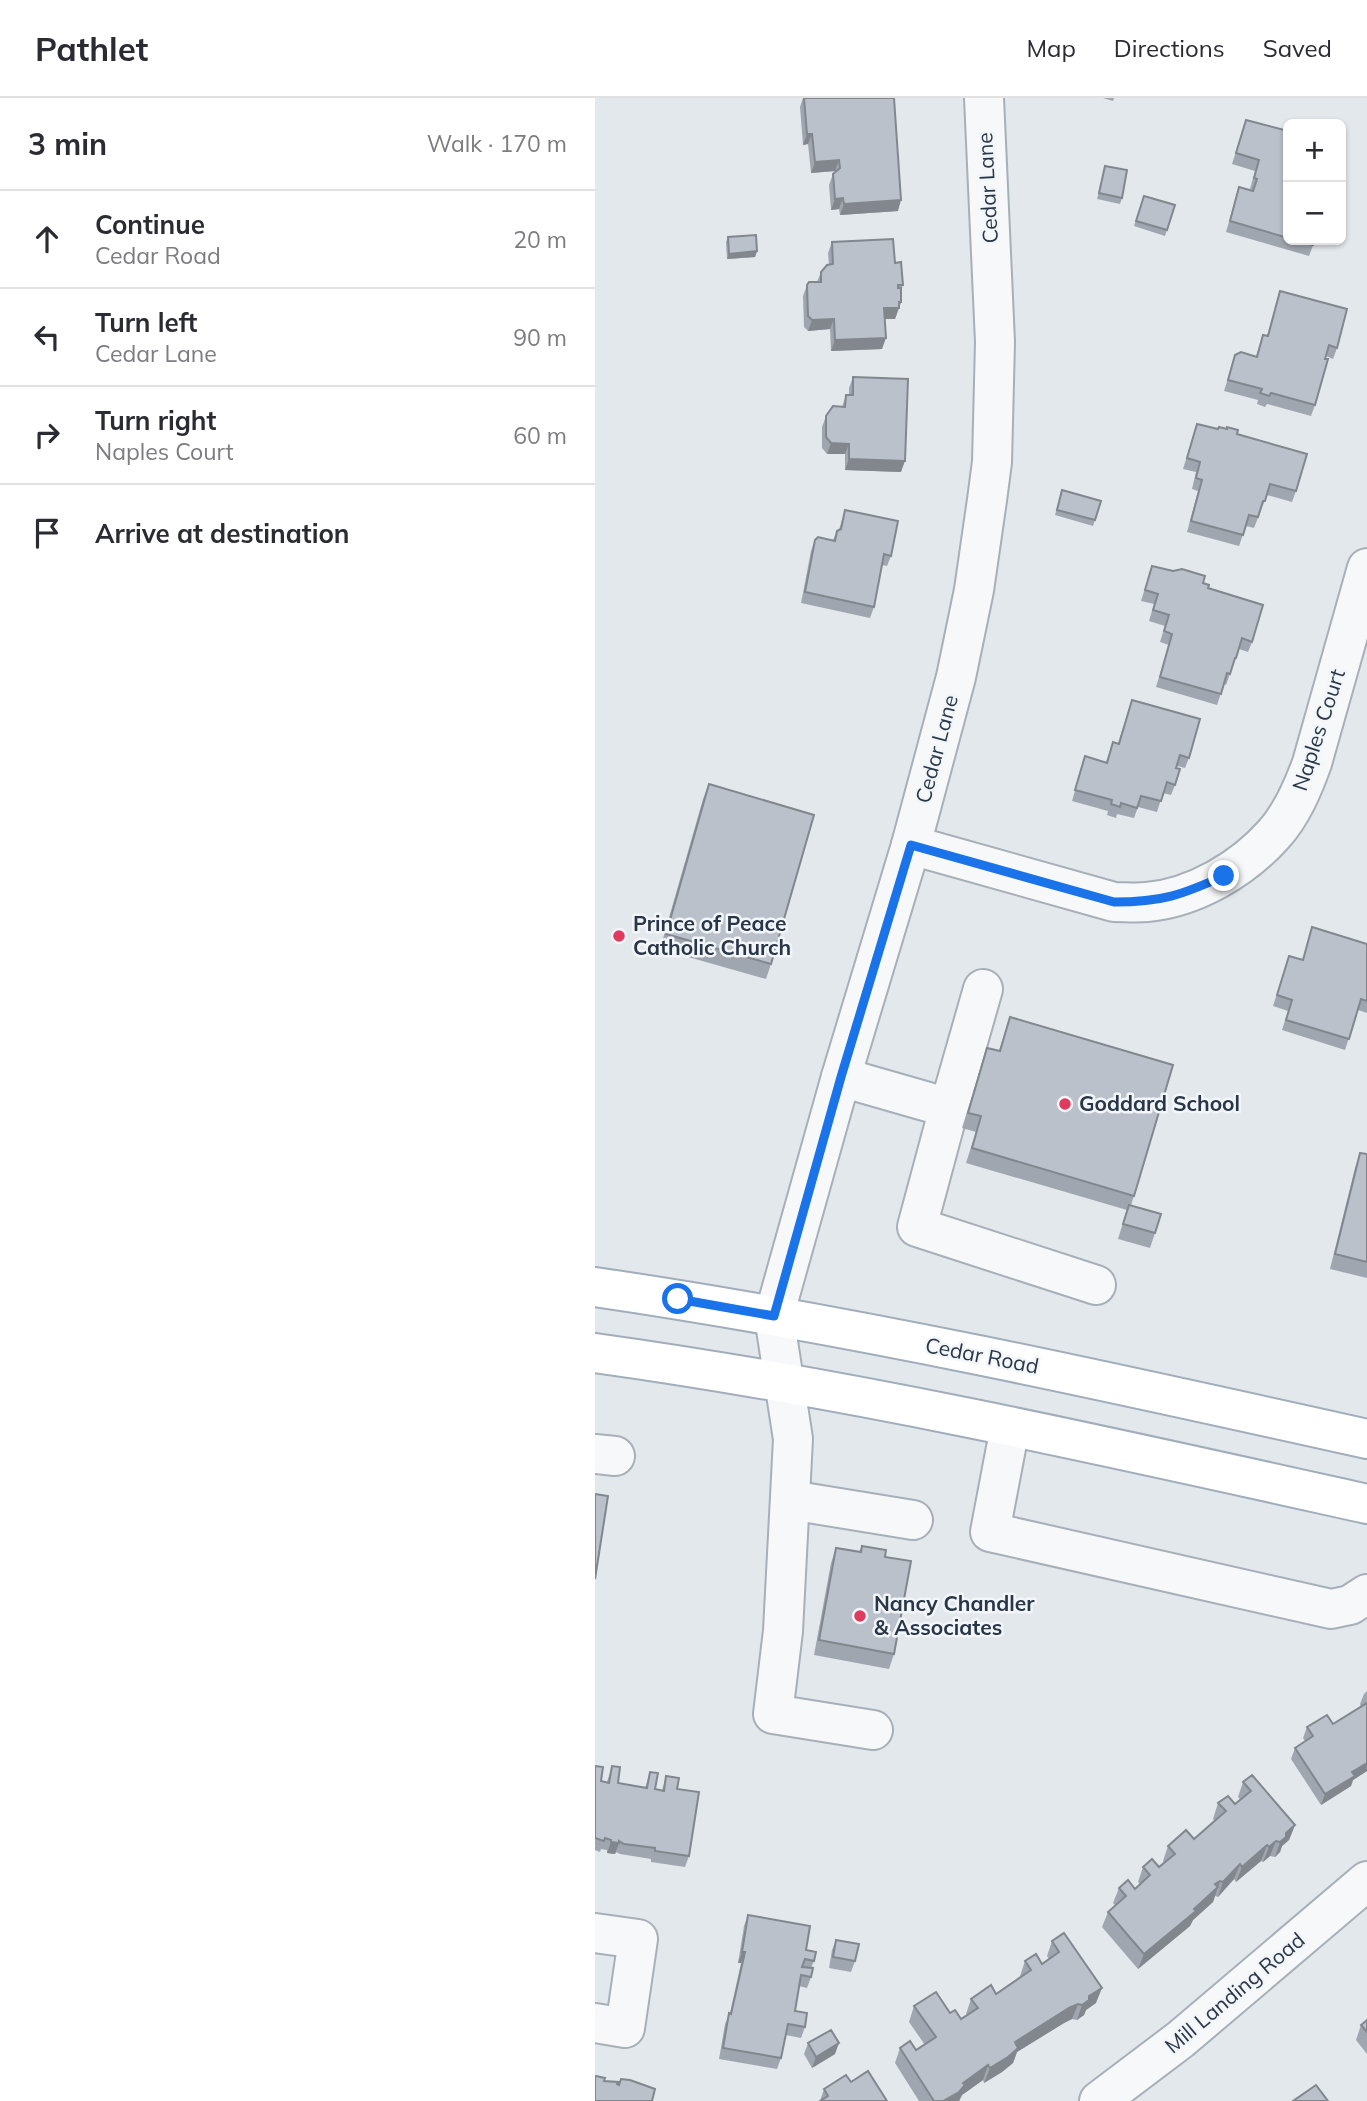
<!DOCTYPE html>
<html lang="en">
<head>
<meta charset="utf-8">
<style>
  :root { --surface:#fff; --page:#f2f2f3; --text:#2b2b33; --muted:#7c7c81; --line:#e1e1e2 }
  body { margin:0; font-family:Mulish,sans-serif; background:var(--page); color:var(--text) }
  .controls { position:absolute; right:21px; top:21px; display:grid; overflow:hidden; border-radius:10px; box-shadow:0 2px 5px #0004 }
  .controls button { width:63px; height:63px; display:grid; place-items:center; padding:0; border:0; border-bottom:2px solid var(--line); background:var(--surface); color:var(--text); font:35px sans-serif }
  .stop { position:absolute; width:21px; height:21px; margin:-16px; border:5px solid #1a73e8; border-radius:50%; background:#fff }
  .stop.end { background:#1a73e8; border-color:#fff; box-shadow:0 2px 7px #0008 }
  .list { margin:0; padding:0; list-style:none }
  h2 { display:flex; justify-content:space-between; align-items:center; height:91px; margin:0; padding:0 28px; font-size:30px }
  h2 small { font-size:23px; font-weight:400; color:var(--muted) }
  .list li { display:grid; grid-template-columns:46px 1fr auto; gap:21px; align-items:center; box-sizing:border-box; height:98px; padding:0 28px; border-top:2px solid var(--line) }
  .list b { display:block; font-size:26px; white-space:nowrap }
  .list p { margin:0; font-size:23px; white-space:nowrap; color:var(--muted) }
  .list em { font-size:23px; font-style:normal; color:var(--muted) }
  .icon { flex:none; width:38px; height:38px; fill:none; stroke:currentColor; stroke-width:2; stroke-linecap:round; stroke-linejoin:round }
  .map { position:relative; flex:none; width:772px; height:2003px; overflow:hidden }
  header { display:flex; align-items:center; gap:42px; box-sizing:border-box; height:98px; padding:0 35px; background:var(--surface); border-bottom:2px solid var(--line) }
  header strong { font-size:33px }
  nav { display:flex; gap:38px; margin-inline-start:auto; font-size:24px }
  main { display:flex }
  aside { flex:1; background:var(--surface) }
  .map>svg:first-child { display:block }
</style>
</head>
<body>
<header>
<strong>Pathlet</strong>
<nav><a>Map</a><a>Directions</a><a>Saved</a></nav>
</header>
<main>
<aside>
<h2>3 min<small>Walk · 170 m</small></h2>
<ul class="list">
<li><svg class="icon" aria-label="ahead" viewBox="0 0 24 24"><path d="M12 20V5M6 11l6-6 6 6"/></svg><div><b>Continue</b><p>Cedar Road</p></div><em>20 m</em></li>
<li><svg class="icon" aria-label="left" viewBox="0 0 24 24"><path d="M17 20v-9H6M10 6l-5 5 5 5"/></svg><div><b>Turn left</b><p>Cedar Lane</p></div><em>90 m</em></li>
<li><svg class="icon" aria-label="right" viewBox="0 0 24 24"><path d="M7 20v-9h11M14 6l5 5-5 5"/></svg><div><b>Turn right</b><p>Naples Court</p></div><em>60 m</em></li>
<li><svg class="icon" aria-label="arrive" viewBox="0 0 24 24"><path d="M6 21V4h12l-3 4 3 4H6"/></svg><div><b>Arrive at destination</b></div></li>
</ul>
</aside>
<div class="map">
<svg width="772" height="2003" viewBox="0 0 772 2003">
  <rect width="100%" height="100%" fill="#e3e8ed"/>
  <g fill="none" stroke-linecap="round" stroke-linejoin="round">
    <g stroke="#a7afb8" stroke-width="42">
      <g id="minor">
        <path d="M316,747l203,57c11,0 22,1 33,0 47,-4 96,-33 127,-68 18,-20 29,-46 38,-71l55,-195"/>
        <path d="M246,979l108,31 -32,119 179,58"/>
        <path d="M354,1010l34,-119"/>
        <path d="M415,1329l-20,105 341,77 19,-4 17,-11"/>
        <path d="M0,1356l20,2"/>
        <path d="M195,1402l123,20"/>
        <path d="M278,1632l-100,-16 10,-83 10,-192 -19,-123 67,-239 70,-232 45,-168 18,-87 13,-90 5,-38 3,-120 -11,-244"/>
        <path d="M0,1835l43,6 -13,89 -30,-5"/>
        <path d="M504,2003l82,-62 186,-158"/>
      </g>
    </g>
    <g stroke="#a1adba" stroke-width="42">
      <g id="major">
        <path d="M0,1189c260,38 516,95 772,152"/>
        <path d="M0,1255c260,36 516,94 772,151"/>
      </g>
    </g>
    <use href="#minor" stroke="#f7f8fa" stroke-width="38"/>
    <use href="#major" stroke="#fff" stroke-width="38"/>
  </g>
  <g fill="#a0a6af">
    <path d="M208,0h91l4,113 -58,4 -1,-6 -8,1 -2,-25 4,-11 2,-1v-2l-24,2 -3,-29 -5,1 -3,-38z"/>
    <path d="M508,0h11l-1,3z"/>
    <path d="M651,22l42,11v109h27l-6,16 -83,-24 13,-45 14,4v-1l-3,-1 5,-18 -23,-7z"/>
    <path d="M510,68l17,32 -2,6 -23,-5z"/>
    <path d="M549,98l31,9 -10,31 -31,-10z"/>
    <path d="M133,139l29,14 -2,6 -28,2 -1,-17z"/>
    <path d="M237,144l63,21 8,22 -2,6v11l-6,17h-10l-3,30 -51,2 -1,-22 -22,2 -4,-4 -1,-31 4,-11 10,-3 4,-10 8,-7 -1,-12z"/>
    <path d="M685,193l57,57 -4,11 -7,-3 -11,49 -4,11 -44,-12 -2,3 -8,-3 1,-4 -34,-9 11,-36 21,1 7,-21 4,1z"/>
    <path d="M258,279l48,95 -56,-2v-16h-18l-5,-6v-21l4,-11 16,-9 4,-12h3v-7z"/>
    <path d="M602,326l40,10 59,57 -4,11 -25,-7 -13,33 -8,-2 -7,20 -52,-14 11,-41 -6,-2 4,-17 -13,-3z"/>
    <path d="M467,392l33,30 -2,6 -38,-11z"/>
    <path d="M250,412l46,46 -4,10 -5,-1 -8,42 -4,11 -69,-15 10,-52 4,-11h18l4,-9 2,-1z"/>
    <path d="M557,468l51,17 49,59 -4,10 -9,-3 -13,36 -2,-1 -7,21 -61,-18 13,-42 -9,-3 5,-16 -16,-5 5,-17 -13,-3z"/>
    <path d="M537,602l57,58 -4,10 -8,-2 -2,19 -4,10 -8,-2 -6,19 -19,-5 -4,11 -17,-4 -1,4 -9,-3 1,-4 -36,-10 13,-45 21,6 7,-20 5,1z"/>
    <path d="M114,686l62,180 -5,15 -106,-30 43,-150z"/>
    <path d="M717,829l55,17v69l-9,-3 -13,40 -63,-20 6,-19 -15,-5 16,-50 14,4z"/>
    <path d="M415,919l124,179 -3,9 24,28 -5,15 -32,-9 9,-29 -161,-47 10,-31 -14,-4 20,-65 5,-15 12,3z"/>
    <path d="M765,1055l7,1v124l-37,-9 25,-101z"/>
    <path d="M267,1448l23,11 9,97 -5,15 -75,-14 17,-92 5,-15 23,4z"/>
    <path d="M772,1593v80l-14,9 -2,6 -30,19 -30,-46 4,-11 10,-7 -2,-3 4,-11 26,-3 28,-17 -1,-3 4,-10z"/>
    <path d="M0,1668l6,15 6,1 5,-16 6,17 27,5 5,-16 5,17 7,1 4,-14 11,13 12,67 -4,11 -34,-5v-3l-31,-5 -4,-2 -1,2 -8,-1v-3l-6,-1 -1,3 -5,-2z"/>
    <path d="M648,1684l52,43 -6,15 -7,6 -2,6 -5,5 -5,-1 -7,6 -2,-1 -25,21 -2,-3 -16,18 -3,-1 -2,6 -20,18 -3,6 -52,43 -36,-42 6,-15 7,-7 -2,-2 6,-15 16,1 5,-5 -2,-2 5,-15h16l5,-4 -1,-2 5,-15 26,-7 21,-18 -2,-2 5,-16 17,1 6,-4 -3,-3z"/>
    <path d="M153,1817l58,35 8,11 -3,7v9l-4,11 -8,-2 -4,25 10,16 -4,11 -15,-3 -5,23 -4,11 -58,-10 6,-35 5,-11 11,-50h-3l6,-37z"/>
    <path d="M241,1842l19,21 -4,11 -22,-4 3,-18z"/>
    <path d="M457,1843l44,62 -10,7 -2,5 -7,5 -5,-1 -8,4 -47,29 -4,11 -11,9 -18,11 -1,-3 -21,15 -3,6h-40l-24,-38 5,-15 16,2 9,-5 -16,-23 5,-16 36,7 11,6 6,-4 -1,-1 5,-15 25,-5 25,-16 -1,-2 5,-15 17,3 7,-5 -2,-3z"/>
    <path d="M772,1922v34l-11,-14 5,-15z"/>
    <path d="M213,1945l27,11 -23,14 -8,-14z"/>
    <path d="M256,1984l-31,19 4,-12z"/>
  </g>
  <g fill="#82878e">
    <path d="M212,36h5l-4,10 -5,1z"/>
    <path d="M244,62l-4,11 -24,2 4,-11z"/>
    <path d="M248,100l-4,11 -8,1 4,-11z"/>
    <path d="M306,102l-3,11 -58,4 4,-11z"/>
    <path d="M162,153l-2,6 -28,2 2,-5z"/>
    <path d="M304,204h2l-6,17h-15l4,-11z"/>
    <path d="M239,221l-4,10 -22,2 4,-11z"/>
    <path d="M291,240l-4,11 -51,2 4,-11z"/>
    <path d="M236,345l18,1 -4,10h-18z"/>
    <path d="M254,361l56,2 -4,11 -56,-2z"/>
    <path d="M772,1665v8l-14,9 -2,6 -30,19 4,-11 27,-22z"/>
    <path d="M700,1727l-6,15 -7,6 -2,6 -5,5 5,-15 6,-9z"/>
    <path d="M681,1743l-6,15 -7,6 6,-15z"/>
    <path d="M16,1744l8,1 -4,11 -8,-1z"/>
    <path d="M672,1747l-6,16 -25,21 6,-15z"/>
    <path d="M645,1766l-6,15 -16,18 5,-15z"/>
    <path d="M625,1783l-7,21 -20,18 -3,6 -52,43 6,-15 50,-45z"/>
    <path d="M147,1854h3l-4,11h-3z"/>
    <path d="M507,1890l-6,15 -10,7 -2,5 -7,5 5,-15 7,-9z"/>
    <path d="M483,1906l-6,15 -8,4 -47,29 -4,11 -11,9 -18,11 6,-15 25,-26 54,-34z"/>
    <path d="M244,1945l-4,11 -23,14 4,-11z"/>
    <path d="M393,1967l-5,15 -21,15 -3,6h-16l20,-18z"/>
  </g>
  <g fill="#bac1cb" stroke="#82878e" stroke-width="2">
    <path d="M209,0h90l7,102 -57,4 -1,-6 -8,1 -2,-25 7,-6 -1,-8 -24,2 -3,-28h-5z"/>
    <path d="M651,22l42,11v107l-58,-17 9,-34 14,4 4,-12 -3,-1 5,-18 -23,-7z"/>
    <path d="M510,68l22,4 -5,28 -23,-5z"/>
    <path d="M549,98l31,9 -8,25 -31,-9z"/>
    <path d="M161,137l1,16 -28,3 -1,-17z"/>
    <path d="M298,141l2,24 6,-1 2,23h-5v3h3v14h-2v6h-15l2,30 -51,2 -1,-21 -22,1 -4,-4 -1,-31 2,-3h12v-10l6,-7 6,-1 -1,-22z"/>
    <path d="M700,142h20l-2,5z"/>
    <path d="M685,193l67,18 -10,39 -8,-3 -4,14h3l-13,46 -44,-12 -2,3 -9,-3 2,-4 -34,-9 7,-25 6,-3 16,5 6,-22 5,1z"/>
    <path d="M258,279l55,2 -3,82 -56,-2v-15l-18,-1 -5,-6v-21l7,-10 12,1 1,-12h7z"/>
    <path d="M602,326l21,5 1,-2 8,2v-2l11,3 -1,4 70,20 -11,37 -26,-7 -5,17h-2l-5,16 -9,-2 -6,20 -52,-14 11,-41 -6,-2 4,-16 -13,-4z"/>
    <path d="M467,392l39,11 -6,19 -38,-10z"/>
    <path d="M250,412l53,11 -7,35 -7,-2 -10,53 -69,-15 10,-52 3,-3 17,4 2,-10 4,-2z"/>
    <path d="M557,468l21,5 9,-2 23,7 -2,7 6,2 -1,3 55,17 -11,37 -10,-4 -6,20h-1l-5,16 -3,-1 -6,21 -61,-17 12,-43 -8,-3 5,-16 -16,-5 5,-16 -13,-4z"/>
    <path d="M537,602l68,19 -11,39 -9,-3 -4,13 4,1 -5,16 -8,-3 -6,19 -20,-5 -4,12 -16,-5 -1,4 -9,-3 1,-4 -37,-10 10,-34 22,7 6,-21 6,2z"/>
    <path d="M114,686l105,31 -43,149 -105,-30z"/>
    <path d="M717,829l55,17v57l-6,-2 -12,40 -63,-19 6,-20 -15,-5 12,-39 14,4z"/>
    <path d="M415,919l163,48 -39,131 -162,-48 9,-32 -13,-3 19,-65 13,3z"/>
    <path d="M765,1055l7,1v108l-32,-8z"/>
    <path d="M534,1107l32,9 -6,19 -32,-9z"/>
    <path d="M0,1396l13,2 -13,83z"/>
    <path d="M267,1448l24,4 -1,7 26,4 -17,93 -75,-14 17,-92 25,4z"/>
    <path d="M772,1605v60l-15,9 3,4 -30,18 -30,-46 18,-12 -6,-9 20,-12 6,9z"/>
    <path d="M0,1668l8,1 -2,14 8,2 3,-17 8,1 -2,16 29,5 3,-16 8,1 -3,16 9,2 2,-15 13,2 -2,11 22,3 -10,64 -34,-5v-3l-31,-4 -5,-3v2l-8,-1v-2l-6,-2 -1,3 -9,-3z"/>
    <path d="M657,1677l43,50 -9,8v4l-6,5 -4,-1 -7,6 -2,-2 -25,22 -2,-3 -17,18 -3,-1 -5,3 3,3 -24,22 2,2 -52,43 -36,-42 18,-16 -7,-8 9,-8 7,9 15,-14 -7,-8 9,-8 7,8 16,-13 -7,-8 18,-16 8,9 32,-28 -8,-8 10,-7 7,8 16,-13 -8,-9z"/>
    <path d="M153,1817l62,11 -4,24 10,2 -2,9 -9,-2 -3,8 11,1 -2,9 -10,-2 -6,36 12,2 -2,14 -17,-3 -7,34 -58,-10 6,-35 2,1 14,-62h-3z"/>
    <path d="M469,1835l38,55 -13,8v4l-7,5 -4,-1 -9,4 -54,34 3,6 -10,9 -18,11 -2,-3 -25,18 2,2 -6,7 -16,9h-9l-34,-53 10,-7 6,9 20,-13 -22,-31 22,-14 14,21 5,-3 6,9 17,-11 -7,-9 20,-14 5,9 35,-24 -6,-9 11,-7 6,10 17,-12 -7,-11z"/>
    <path d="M241,1842l23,4 -4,17 -22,-4z"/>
    <path d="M772,1922v12l-6,-7z"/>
    <path d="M236,1932l8,13 -23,14 -8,-14z"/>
    <path d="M273,1973l19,30h-67l8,-5 -4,-7 22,-14 5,7z"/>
    <path d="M1,1978l9,2 -1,3 14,1 -1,2 2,1 2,-6 9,1 25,9 -3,12h-57v-24z"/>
    <path d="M721,1987l12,16h-35z"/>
  </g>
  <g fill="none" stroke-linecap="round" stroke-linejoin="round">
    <path stroke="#1a73e8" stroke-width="9" d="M83,1201l96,17 67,-239 70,-232 203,57c49,0 67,-7 110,-26"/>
  </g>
  <g fill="#df3b5f" stroke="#f3f6f9" stroke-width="2.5">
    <circle cx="24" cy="838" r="7"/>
    <circle cx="470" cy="1006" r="7"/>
    <circle cx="265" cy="1518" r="7"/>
  </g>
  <g text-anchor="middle" stroke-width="5" stroke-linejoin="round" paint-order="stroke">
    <g font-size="21" fill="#283648" stroke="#f3f6f9">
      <text transform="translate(393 90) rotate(-93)" y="7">Cedar Lane</text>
      <text transform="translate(724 632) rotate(-72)" y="7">Naples Court</text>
      <text transform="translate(342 651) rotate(-75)" y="7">Cedar Lane</text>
      <text transform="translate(387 1258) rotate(11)" y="7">Cedar Road</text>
      <text transform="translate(640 1895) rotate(-40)" y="7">Mill Landing Road</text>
    </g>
    <g font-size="21" font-weight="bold" fill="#283648" stroke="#f3f6f9" text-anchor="start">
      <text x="38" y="833">Prince of Peace<tspan x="38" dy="24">Catholic Church</tspan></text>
      <text x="484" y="1013">Goddard School</text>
      <text x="279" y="1513">Nancy Chandler<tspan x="279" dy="24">&amp; Associates</tspan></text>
    </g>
  </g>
</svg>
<div class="controls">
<button>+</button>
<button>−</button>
</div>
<div class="stop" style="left:83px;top:1201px"></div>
<div class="stop end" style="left:629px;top:778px"></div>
</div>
</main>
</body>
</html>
